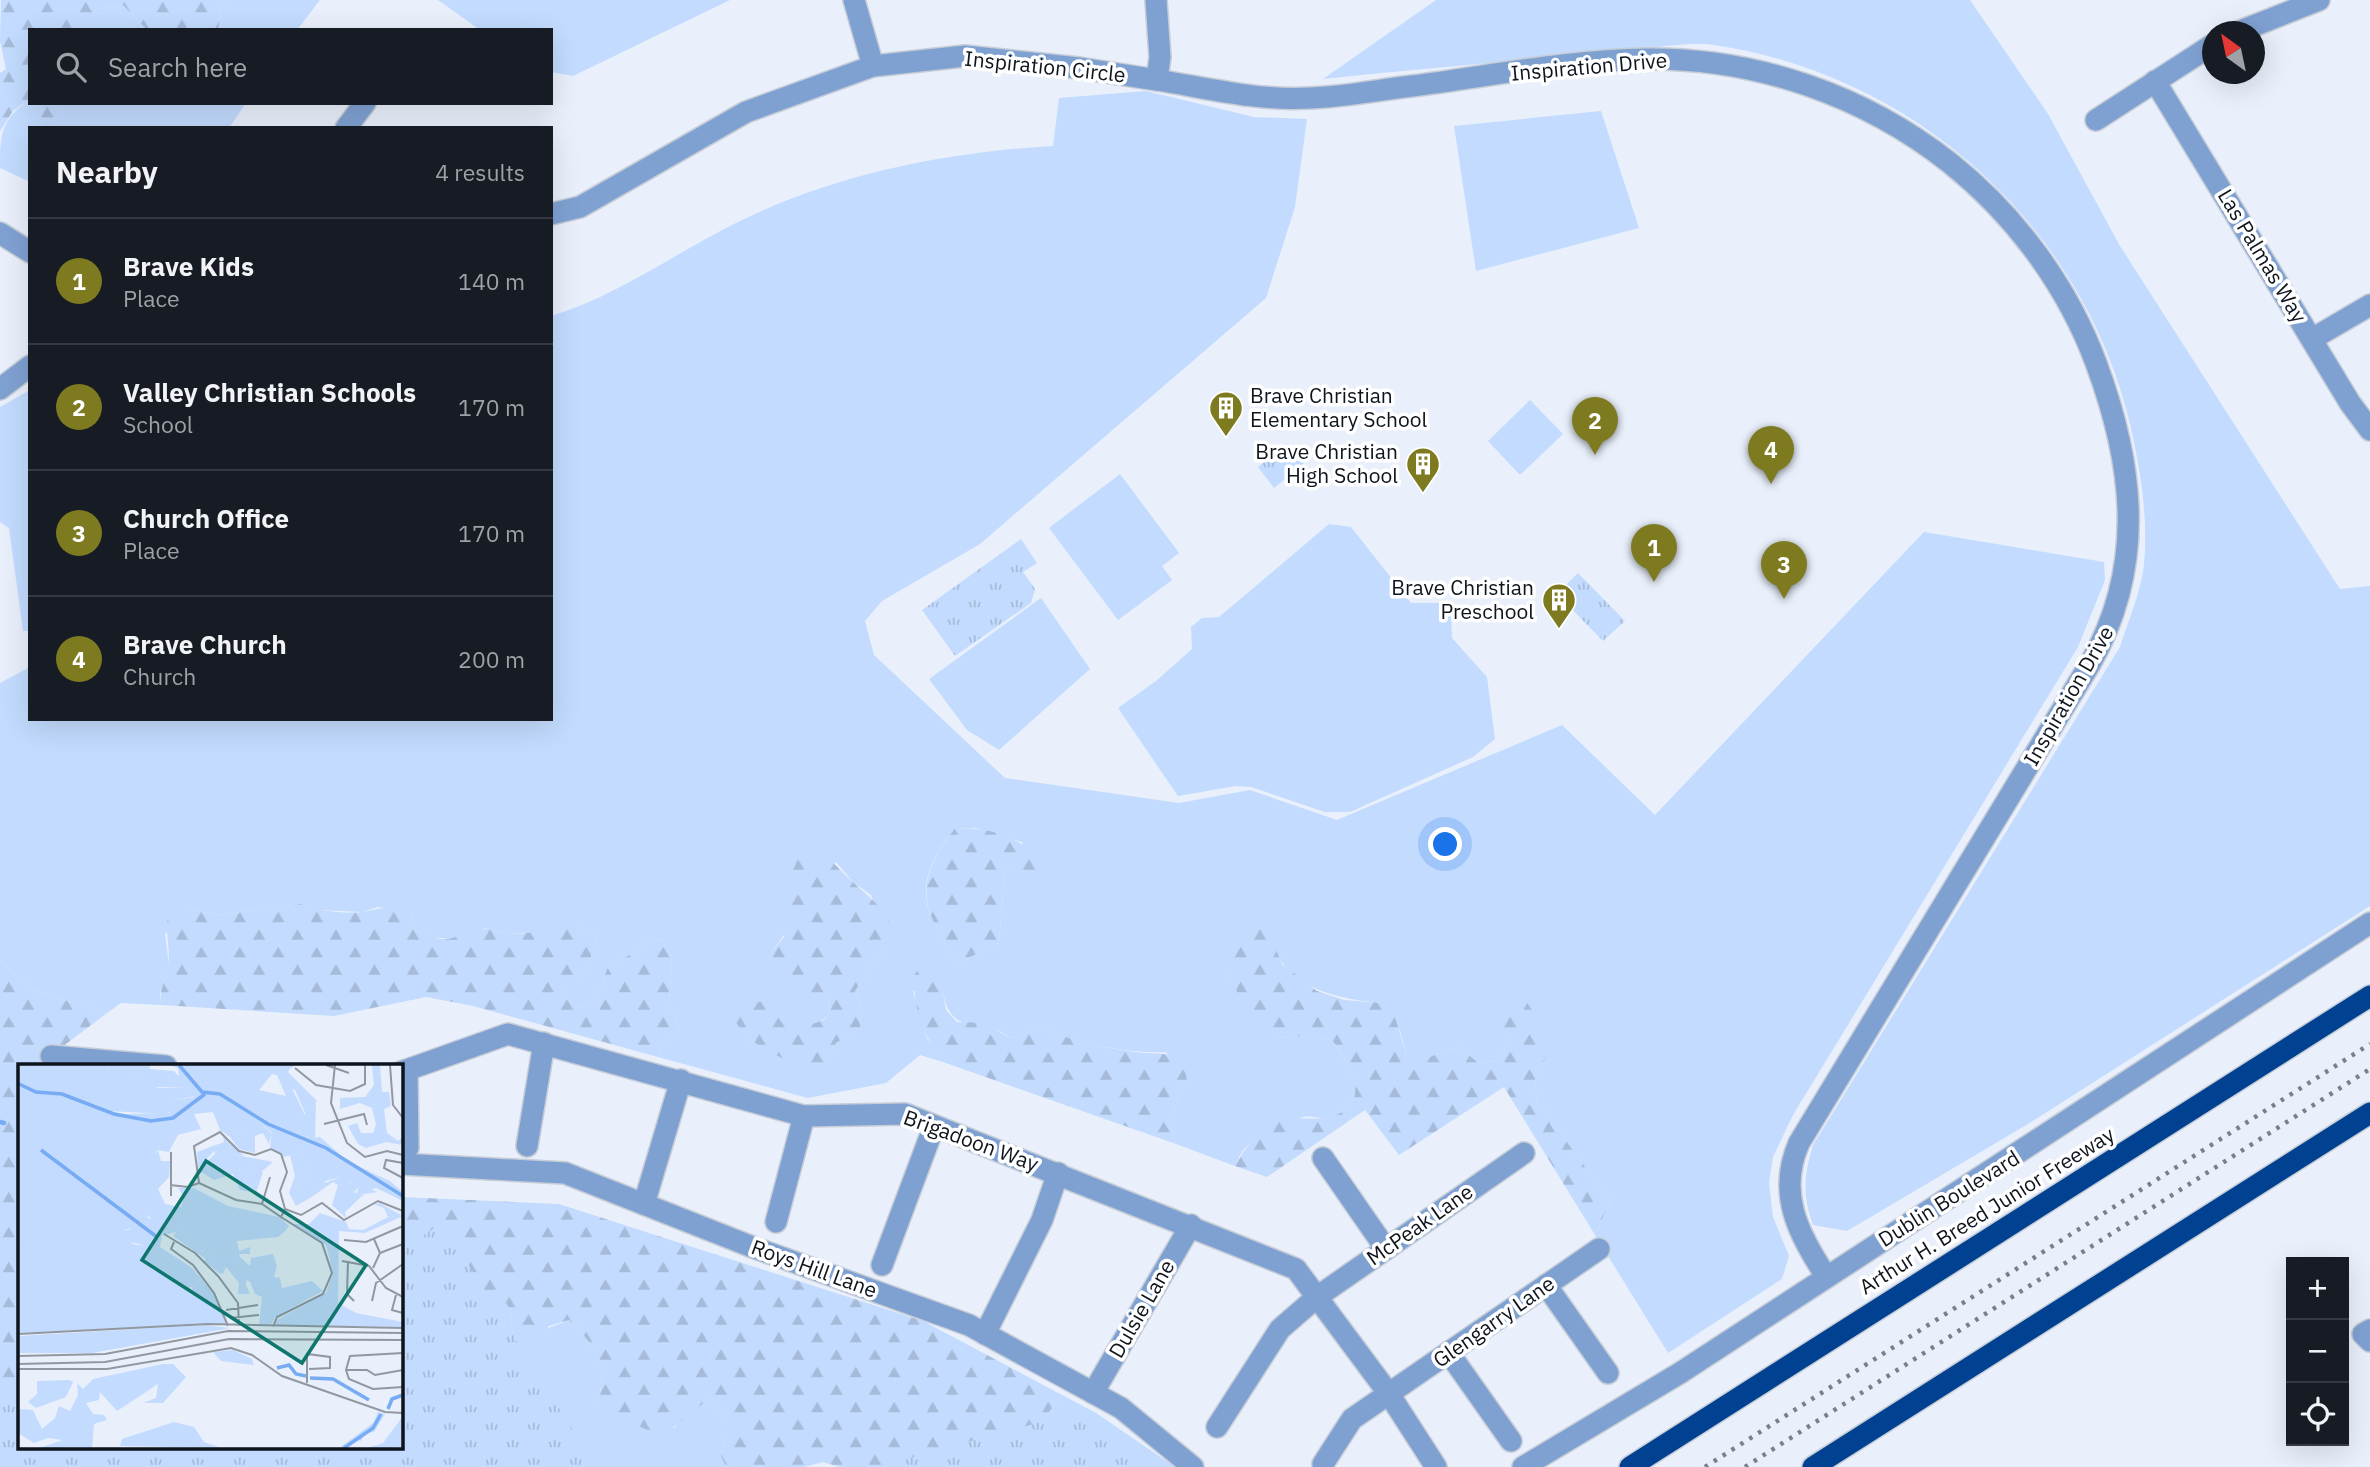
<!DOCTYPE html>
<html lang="en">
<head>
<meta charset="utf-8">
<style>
  :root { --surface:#171b24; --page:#20242c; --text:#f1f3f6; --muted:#9ea1a6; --line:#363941; --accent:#7d7a20 }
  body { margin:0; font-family:"IBM Plex Sans",sans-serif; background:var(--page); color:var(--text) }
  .controls { position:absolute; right:21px; bottom:21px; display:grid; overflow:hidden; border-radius:0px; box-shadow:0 7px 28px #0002 }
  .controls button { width:63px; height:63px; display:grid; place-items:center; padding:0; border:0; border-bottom:2px solid var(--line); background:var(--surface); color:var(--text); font:35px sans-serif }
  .compass { position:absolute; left:2202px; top:21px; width:63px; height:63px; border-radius:50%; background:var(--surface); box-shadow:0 7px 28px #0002; rotate:327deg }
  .you { position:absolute; left:1446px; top:845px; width:24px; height:24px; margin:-18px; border:5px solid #fff; border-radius:50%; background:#1a73e8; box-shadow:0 0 0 10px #1a73e833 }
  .badge { display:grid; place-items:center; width:46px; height:46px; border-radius:50%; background:var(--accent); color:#fff; font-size:23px; font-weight:700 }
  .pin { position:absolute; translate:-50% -58px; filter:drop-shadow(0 2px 4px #0008) }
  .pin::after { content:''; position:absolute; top:37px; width:24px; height:21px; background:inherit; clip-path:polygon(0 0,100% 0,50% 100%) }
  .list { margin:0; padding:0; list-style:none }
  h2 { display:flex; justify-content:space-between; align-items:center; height:91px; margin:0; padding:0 28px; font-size:30px }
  h2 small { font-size:23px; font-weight:400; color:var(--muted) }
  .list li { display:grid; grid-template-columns:46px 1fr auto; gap:21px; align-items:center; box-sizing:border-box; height:126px; padding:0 28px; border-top:2px solid var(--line) }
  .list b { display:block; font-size:26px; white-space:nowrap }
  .list p { margin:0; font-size:23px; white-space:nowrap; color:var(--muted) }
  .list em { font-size:23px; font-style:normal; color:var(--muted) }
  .icon { flex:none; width:38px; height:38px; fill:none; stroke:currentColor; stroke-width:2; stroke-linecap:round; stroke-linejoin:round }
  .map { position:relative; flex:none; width:2370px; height:1467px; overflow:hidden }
  .search { position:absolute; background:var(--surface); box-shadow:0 7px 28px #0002; left:28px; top:28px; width:525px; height:77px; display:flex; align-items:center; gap:18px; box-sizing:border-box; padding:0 24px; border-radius:0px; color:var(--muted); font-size:26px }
  .panel { position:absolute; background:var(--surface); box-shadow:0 7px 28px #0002; left:28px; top:126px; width:525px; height:595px; border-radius:0px }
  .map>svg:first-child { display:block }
</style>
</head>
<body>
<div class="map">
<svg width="2370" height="1467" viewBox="0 0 2370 1467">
  <defs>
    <pattern id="forest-firs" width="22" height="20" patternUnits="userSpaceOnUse" patternTransform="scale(1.75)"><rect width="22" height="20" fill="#c2dbfe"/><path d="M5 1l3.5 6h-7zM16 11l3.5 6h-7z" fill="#a6bbd9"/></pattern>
    <pattern id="park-tufts" width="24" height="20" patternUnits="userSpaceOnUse" patternTransform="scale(1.75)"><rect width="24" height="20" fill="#c2dbfe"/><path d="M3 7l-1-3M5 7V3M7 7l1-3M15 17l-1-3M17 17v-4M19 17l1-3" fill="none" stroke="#a6bbd9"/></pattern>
  </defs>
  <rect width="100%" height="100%" fill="#e9f0fb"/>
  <g fill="#c2dbfe" fill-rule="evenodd">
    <path d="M229,0h91l-23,30h-79l4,-25z"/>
    <path d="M438,0h292l-157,76 -22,-4v-42h-71z"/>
    <path d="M1436,0h534l78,114 72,132 220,343 30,-3v320l-342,218 -181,107 -34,-6c-11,-30 -9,-50 0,-80l307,-498c8,-26 21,-55 24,-82 4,-44 -2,-85 -11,-128 -43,-204 -213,-362 -419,-392 -29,-4 -80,6 -110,8 -94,8 -187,16 -281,26z"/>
    <path d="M123,5l24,25h-62l12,-21z"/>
    <path d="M1146,91l108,26 53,2 -12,88 -29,91 -286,246 -98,57 -17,20 9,34 131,123 174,25 71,-13 87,30 225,-95 93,90 269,-283 180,30 1,18 -27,67 -285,468 -20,42 -4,26 4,34 16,39 -7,23 -114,74 -73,-118 15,-34 -73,-100 -2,-21 11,-23 -37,-19 -8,22 -23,3 -18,-16 -31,10h-22l-7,-26 -18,-28c-41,-4 -88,-12 -107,-53l-47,20 9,20 36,48 34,-2 25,4c18,24 43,65 -2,77 -9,3 -18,-2 -27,0 -10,2 -50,23 -57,30 -5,4 -8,13 -11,19l-59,-22 -7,-24 18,-40 -21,-28c-34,2 -93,-8 -123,-25l-33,11c-29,-24 -59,2 -67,-47h-30l14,47 16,24 -23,-7 -34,28 -78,15 -150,-41 5,-11 17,-17 -11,-24 3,-45 -10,-21 -14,4 -41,26 -11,31 -18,8 -15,-11 -4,-11 20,-2c4,-18 17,-29 17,-48l-12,-6 -9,-14 -30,16 -39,2 -21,-6 -24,10h-29l-17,-8 -5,-18 -32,-5 -16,5 -44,-2 -17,-6 -82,11 -30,-5 -24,24 4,31 -9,29 1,11 -40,-2 -14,10 -75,-23 -32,-29v-278l30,-16v52h521v-403c69,-21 125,-64 189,-95 96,-47 207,-69 313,-75l6,-48zM955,828h21l46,14 4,30 -21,-4 -6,75 -39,19 -13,-10c-2,-17 -14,-26 -18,-41 -10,-32 7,-59 26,-83zM836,862l17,20 18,13 17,49 -33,47 7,21 -2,16 -24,15 -7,19 -60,-13 -21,-10c25,-4 66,-6 83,-27l-4,-14 -28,-11 -28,-34z"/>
    <path d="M25,103l-1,13 6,15v51l-30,-14c0,-29 0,-47 25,-65z"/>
    <path d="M65,103h181l-17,25h-181z"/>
    <path d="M1601,111l38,117 -163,43 -22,-145z"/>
    <path d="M30,390v241h-7l-14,-103 -9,-6v-115z"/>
    <path d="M1530,400l33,34 -43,41 -32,-34z"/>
    <path d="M1120,474l59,79 -17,13 10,14 -54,40 -69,-92z"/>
    <path d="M1329,524l22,3 60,76h30l10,12 1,23 35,39 8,62 -22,18 -123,55h-25l-74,-25 -15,-1 -58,10 -60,-88 38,-27 36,-32 -1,-22 11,-9 17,-1z"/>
    <path d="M1041,598l49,71 -91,81 -32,-20 -38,-51z"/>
    <path d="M401,1285l105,18 5,8 2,31 56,-22c32,33 36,38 30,84l75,24 10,-12 25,-17c22,18 20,30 11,55l6,13h-656l331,-19z"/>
    <path d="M1062,1395l34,18 79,54h-132l6,-13 -3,-38z"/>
  </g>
  <g fill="url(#forest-firs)">
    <path d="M1,0h228l-7,5 -4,25h-71l-24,-25 -26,4 -12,21h-55v73h35l-17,25h-18v3l-6,-15v-13l-11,8 -13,20v-58l6,-4 -6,-28z"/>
    <path d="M955,828c34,0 73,7 85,42l-14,2 -21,-4 -6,75 -39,19 -13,-10c-2,-16 -13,-25 -17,-39 -11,-33 6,-60 25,-85z"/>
    <path d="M804,852c30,4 29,13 50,31 13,12 24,21 35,35l-1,26 -33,47 7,21 -2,16 -24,15 -7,19 -19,12 -62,-35 -14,-19 6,-11 25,-9 24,32 35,-12 7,-8 -4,-14 -60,-19 4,-26 13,-16 5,-56 10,-26z"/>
    <path d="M301,904c18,7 41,10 61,8 19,-2 30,-10 48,0l5,18c32,16 37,7 67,-1 8,-2 18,5 26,5 27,1 44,-6 67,-19l9,15 12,6c0,19 -13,30 -17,49l-20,1 4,11 15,11 18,-8 11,-31 41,-26 14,-4 10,21 -3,45 11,24 -17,17 -5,11 -185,-51 -47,-9 -92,19 -173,-11c-2,-15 4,-24 7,-38 3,-14 -3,-33 0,-51l21,-6 30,5z"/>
    <path d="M1266,925l16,39 35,27 27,9 38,3 12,11 13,43h22l31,-10 18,16 23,-3 8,-22 -13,-28 30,-9 14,21 6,35 -11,23 2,21 73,100 -15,34 -91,-148 -105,68 -34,-45 -98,67 -32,-11c10,-19 25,-38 46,-45 16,-6 32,0 48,-4 46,-11 21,-54 3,-77l-25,-4 -34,2 -23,-16 -22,-52 1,-23 17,-19z"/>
    <path d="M0,961l32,29 75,23 -70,53h-18v382l-19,19z"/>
    <path d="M918,970h11l14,21 3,19 11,12 27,1 26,15 33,-11c27,15 72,23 103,26 16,1 23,0 37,7l4,20 -18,40 7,24 -233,-82c-19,-25 -30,-55 -29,-87z"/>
    <path d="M401,1197l158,7 364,117 139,74 -16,21 3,38 -124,13h-86l-16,-5 -19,5h-78l-6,-13c9,-25 11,-37 -11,-55 -17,12 -31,28 -50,36l-50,-22 -10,-9c6,-45 2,-51 -30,-84l-20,6 -11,18 -25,-1 -2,-32 -5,-8 -24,18 -81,-36z"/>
  </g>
  <g fill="url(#park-tufts)">
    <path d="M1288,443l16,21 -30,24 -16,-21z"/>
    <path d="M1021,539l16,24 -14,9 12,17 -4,14 -76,53 -33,-46z"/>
    <path d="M1578,573l47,48 -22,20 -46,-47z"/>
    <path d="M442,1223l154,244h-596v-85l19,2v64h382v-198z"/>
    <path d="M1080,1411l44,26 37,30h-284z"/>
  </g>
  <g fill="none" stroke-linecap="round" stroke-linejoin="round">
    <path stroke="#77abf4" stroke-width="4.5" d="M0,1122l4,1"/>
    <g stroke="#c6cdd7" stroke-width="24">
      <g id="minor">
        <path d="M854,0l19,66"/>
        <path d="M2238,32l81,-32"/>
        <path d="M1157,80c50,8 101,21 152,18 34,-1 69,-8 103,-12 78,-10 157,-26 235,-27 109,-1 217,36 303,104 65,52 117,122 146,200 38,102 50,203 -6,301l-291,479c-22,50 -1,91 27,133"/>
        <path d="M2155,81l195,322 20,27"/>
        <path d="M2096,120l116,-75"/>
        <path d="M346,128l19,-25"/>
        <path d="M551,214l29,-7 166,-95 127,-46 92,-10 114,12 78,12 3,-23 -4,-57"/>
        <path d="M0,233l30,19"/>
        <path d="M2312,339l58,-34"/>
        <path d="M0,389l30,-23"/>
        <path d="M51,1056l115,10"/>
        <path d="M407,1071l1,77"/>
        <path d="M401,1072l107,-38 296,82 101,-2 391,155 93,125 47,73"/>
        <path d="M527,1146l17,-103"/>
        <path d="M1323,1158l63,91"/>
        <path d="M401,1164l164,9 190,75 214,77 152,83 72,59"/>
        <path d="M644,1204l37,-124"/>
        <path d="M776,1222l28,-106"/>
        <path d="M882,1265l52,-139"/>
        <path d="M1546,1285l62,88"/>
        <path d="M2370,1330l-7,4 7,7"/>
        <path d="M985,1334l57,-114 16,-47"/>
        <path d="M1449,1353l62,88"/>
        <path d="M1093,1393l98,-168"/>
        <path d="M1217,1427l63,-98 37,-32 207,-144"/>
        <path d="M1323,1464l29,-45 247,-170"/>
        <path d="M1523,1467l157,-94 690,-450"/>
      </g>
    </g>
    <g stroke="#c6cdd7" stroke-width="24">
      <g id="highway">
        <path d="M1630,1467l740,-471"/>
        <path d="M1813,1467l557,-354"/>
      </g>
    </g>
    <use href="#minor" stroke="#7fa1d2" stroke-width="21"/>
    <use href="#highway" stroke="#004291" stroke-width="21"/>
    <g stroke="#7a808a" stroke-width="4.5" stroke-dasharray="3.5 7" stroke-linecap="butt">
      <path d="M1705,1467l665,-423"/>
      <path d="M1745,1467l625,-398"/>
    </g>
  </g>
  <defs>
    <g id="building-pin" transform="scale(1.75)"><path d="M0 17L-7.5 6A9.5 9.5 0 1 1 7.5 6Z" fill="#7d7a20" stroke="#fff"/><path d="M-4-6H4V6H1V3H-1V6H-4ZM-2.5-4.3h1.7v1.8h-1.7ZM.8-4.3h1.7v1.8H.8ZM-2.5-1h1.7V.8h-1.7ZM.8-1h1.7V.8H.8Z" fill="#fff"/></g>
  </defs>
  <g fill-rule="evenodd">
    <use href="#building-pin" x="1226" y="408"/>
    <use href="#building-pin" x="1423" y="464"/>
    <use href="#building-pin" x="1559" y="600"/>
  </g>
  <g text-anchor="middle" stroke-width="7" stroke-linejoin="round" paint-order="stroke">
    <g font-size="21" fill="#0e141d" stroke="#fff">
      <text transform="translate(1045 67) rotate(6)" y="7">Inspiration Circle</text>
      <text transform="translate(1589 67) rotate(-5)" y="7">Inspiration Drive</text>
      <text transform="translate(2262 256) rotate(59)" y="7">Las Palmas Way</text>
      <text transform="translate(2069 696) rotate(-60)" y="7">Inspiration Drive</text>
      <text transform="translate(971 1141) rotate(20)" y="7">Brigadoon Way</text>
      <text transform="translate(1949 1199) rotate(-32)" y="7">Dublin Boulevard</text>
      <text transform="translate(1987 1211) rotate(-32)" y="7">Arthur H. Breed Junior Freeway</text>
      <text transform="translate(1420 1225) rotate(-35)" y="7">McPeak Lane</text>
      <text transform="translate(814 1269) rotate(20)" y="7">Roys Hill Lane</text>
      <text transform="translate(1142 1309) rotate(-60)" y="7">Dulsie Lane</text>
      <text transform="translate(1494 1322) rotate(-35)" y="7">Glengarry Lane</text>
    </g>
    <g font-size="21" fill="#0e141d" stroke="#fff" text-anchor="end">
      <text x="1250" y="403" text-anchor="start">Brave Christian<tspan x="1250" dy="24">Elementary School</tspan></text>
      <text x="1398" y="459">Brave Christian<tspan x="1398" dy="24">High School</tspan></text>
      <text x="1534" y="595">Brave Christian<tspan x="1534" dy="24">Preschool</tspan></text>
    </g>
  </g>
  <g transform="translate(18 1064)">
    <rect width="385" height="385" fill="#e9f0fb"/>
    <path d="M0,1h90l1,4h18l2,6 -4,3 11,-2 22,12 28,-1 -2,7 7,-3 4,5 -24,5 1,10 -6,3 -58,-3zM164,1h114l-12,7 21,43 11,-12 -1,37 -70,-30 -23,-17 -22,-4zM254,10l5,1 9,21 -27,-6zM354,1h8l2,27h7l2,14 -7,3 3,24 11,8 5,-4v8l-17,-3 -20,6 -8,-4 -10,-18 9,-3 4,10h12l3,-9 -4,-16 -12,-5 -20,6v-11l25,-1 9,-12zM0,47l134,45 6,-6 3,11h9l-1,16 -11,12 7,15 16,3 3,-10 -6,-9h16l34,18 51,11 10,9 -5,6 -6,5 -41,4 2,10 11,-4v7h-11l1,3 10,9 1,-8 22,-4 4,12 -3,11 6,1 2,10 30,-7 11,10 -48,26 -3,7 -13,1 3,-28 -7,-3 -5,-12 -4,-2v5l4,9h-12l1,-11 -13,-16 -3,7 -4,-1 -15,-12 6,-6 -9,-1 4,-6 -26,-17 -10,3 -38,-33 -10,22 10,5 -7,2 7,14 14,2 -8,2v26l46,-3 10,23 24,7 10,23 -209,9zM230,57h11l13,13 -3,10 -6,-11 -8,3v17l-16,-4 -9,-12 11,-5 6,2zM205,73l21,19 -12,-2 -2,-6 -10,6 -5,-4 -17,18 -1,-16 27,-10zM286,87v16l5,1 -6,7 6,4 -12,5 13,14 -14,8 -7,-13 6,-17 -5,-21zM221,101l1,8 12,-6 11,5 -7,21 -16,-3 -7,-16 -19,6 -16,-10 14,-4 6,9zM323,113l9,7 2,-4 7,7 -5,5 7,3 8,-6 9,3 -14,2 -19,18 1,6 -14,-13 6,-20 -5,-3 -10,7 -1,-5zM361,139l24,13 -38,17 -26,-2 -1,72 18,10 47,9v5l-126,-2 -2,-4 51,-28 7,-20 -7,-28 -34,-21h17l11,-11 26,9 3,7 14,1 25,-13 -4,-9 -10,-4zM186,261l27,3 -139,25h-74v-17z" fill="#c2dbfe" fill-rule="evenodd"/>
    <path d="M90,1h43l-2,4 25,2 5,6 -1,-9 -9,-3h13l18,24 17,2 28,19 47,16 17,12 11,-1 29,25 41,19 13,11v9l-27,-13 -21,9 4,-10 -6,1 -2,-8 -2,6 -10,-3 2,-6 -16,4 -2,8 -13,9 -13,-14 12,-5 -6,-4 6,-7 -5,-1v-16l-20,6 -14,-10 2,-14 -13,-12 -11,1 3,6 -5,8 -5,-4 -11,5 -10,-7 -7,-18 -19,2 7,15 -23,6 -9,17 -12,-2 -5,6 -134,-71 66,11 18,14 23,4 45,-1 1,-12 23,-4 -4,-6 -6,5 1,-9h-32l-17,-11 -10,3 1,-10 -17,1zM264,1l8,2 -2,5 29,29 -11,14 -11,-25 -9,-4zM205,84l8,1 1,5 41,8 -12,10 -9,-5 -12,6 -1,-7 -23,9 -3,-9 -15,4 17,-16 -1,-5 6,5zM111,133l16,13 3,8 15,5 6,11 -7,1 -2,12 31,20 20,23 6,11 -4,4 -22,-13 2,-5h-5l-5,-16 -25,-6 -21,-17 8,-2 -27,-8 4,-7 9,-2 -10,-6zM160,166l27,18 -4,4 9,1 -3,7 -34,-24zM215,286l19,9 2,6 -33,-4 -8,-9zM145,300h10l13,13 -23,26h-20l13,-5 2,-14 -41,27 -17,-19 -1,8 -13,3 7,11 11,1 3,5 -13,4 -2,24h-53l24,-8 -15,-2 -14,5 -16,-10v-24l15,1 9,19 13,-11 4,-12 11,5 8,-16 -1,-12 6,6 10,-10zM51,316l4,2 -7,15 -30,11 -8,-6 9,-8v-13zM360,348l7,2 -11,18 -9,1 -4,8 -7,-2 -6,9h-9l34,-25zM156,358l20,5 10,15 17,6 -101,-2 2,-7z" fill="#c2dbfe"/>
    <path d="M0,1h68l-2,38 31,16 48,3 21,-10v19l-16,2 -15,14 3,17 -16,8 -20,61 35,29 28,1 -1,33 35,7 7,19 -29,-19 -35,-12 -19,7 -40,3 -50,-13 -33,1v-25l7,-4 -7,-66zM385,352v32h-36l16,-5z" fill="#c2dbfe"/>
    <path fill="none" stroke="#77abf4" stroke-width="3.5" d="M161,1l23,27 18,2 48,30 58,24 77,48M1,20l17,8 26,2 52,20 37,7 22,-3 32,-24M23,86l116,87M259,304l12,-3 7,9 10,2M292,314l23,1 36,21M370,345l4,-10 11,-4M326,384l29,-20 8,-14"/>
    <path fill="none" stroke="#9198a2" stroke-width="2" d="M308,1l23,8M317,1l-4,38 16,40 18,14 22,-6 16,4M372,1l3,40 10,13M277,4l21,17 34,6 15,-7v-19M306,60l40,-10 3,11M202,68l19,19 16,4 16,-6 10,5 6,18 -7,19 5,18 -4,8 -19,-13 -26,-4 -37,-17 -5,-37zM385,99l-17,-3 -2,8 19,10M152,121l18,2 11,-4M153,132v-44M244,140l8,-27M267,145l16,6 21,-12 22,17 34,-19 25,10M146,170l31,19 23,23 20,27 1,23M326,176l22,2 37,-16M156,178l-3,7 22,16 21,28 14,33M362,189l23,-9M324,197l27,5 17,22 17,9M330,197l-1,33 7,7M355,204l7,-15 -6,-14M378,231l-4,15 11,3M354,237l4,-18 27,-19M208,246l32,-5M213,254l28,-3M255,263l4,-10 46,-23 9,-21 -10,-30 -41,-26M0,270l190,-10 195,4M385,289l-53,3 -4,14 3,9 24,10 30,-2M0,292l87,-2 123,-23 175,2M0,300l87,-2 124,-23 174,1M0,305h89l124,-21 21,7 30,21 103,36 18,1M328,306h21l8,5 28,-5M289,319v-29l23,3v11l-21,1"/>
    <path fill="#0f766e" fill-opacity="0.15" stroke="#0f766e" stroke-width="3.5" d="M188,97l160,104 -64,98 -160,-103z"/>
    <rect width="385" height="385" fill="none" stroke="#0e141d" stroke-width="3.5"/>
  </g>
</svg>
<div class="controls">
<button>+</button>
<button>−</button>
<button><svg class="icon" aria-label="locate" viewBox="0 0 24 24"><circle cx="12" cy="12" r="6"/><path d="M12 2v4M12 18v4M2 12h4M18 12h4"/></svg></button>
</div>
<svg class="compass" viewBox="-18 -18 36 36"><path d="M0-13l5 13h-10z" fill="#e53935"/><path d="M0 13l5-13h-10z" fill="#9ea1a6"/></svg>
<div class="you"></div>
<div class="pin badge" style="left:1654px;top:582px">1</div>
<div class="pin badge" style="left:1595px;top:455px">2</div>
<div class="pin badge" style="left:1784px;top:599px">3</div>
<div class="pin badge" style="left:1771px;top:484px">4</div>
<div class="search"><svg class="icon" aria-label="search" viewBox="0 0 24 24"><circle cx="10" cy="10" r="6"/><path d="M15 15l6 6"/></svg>Search here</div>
<section class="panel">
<h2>Nearby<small>4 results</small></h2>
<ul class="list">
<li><span class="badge">1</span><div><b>Brave Kids</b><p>Place</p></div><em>140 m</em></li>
<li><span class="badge">2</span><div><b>Valley Christian Schools</b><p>School</p></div><em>170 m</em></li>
<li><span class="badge">3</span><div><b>Church Office</b><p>Place</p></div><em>170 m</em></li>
<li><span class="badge">4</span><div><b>Brave Church</b><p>Church</p></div><em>200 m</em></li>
</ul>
</section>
</div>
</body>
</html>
